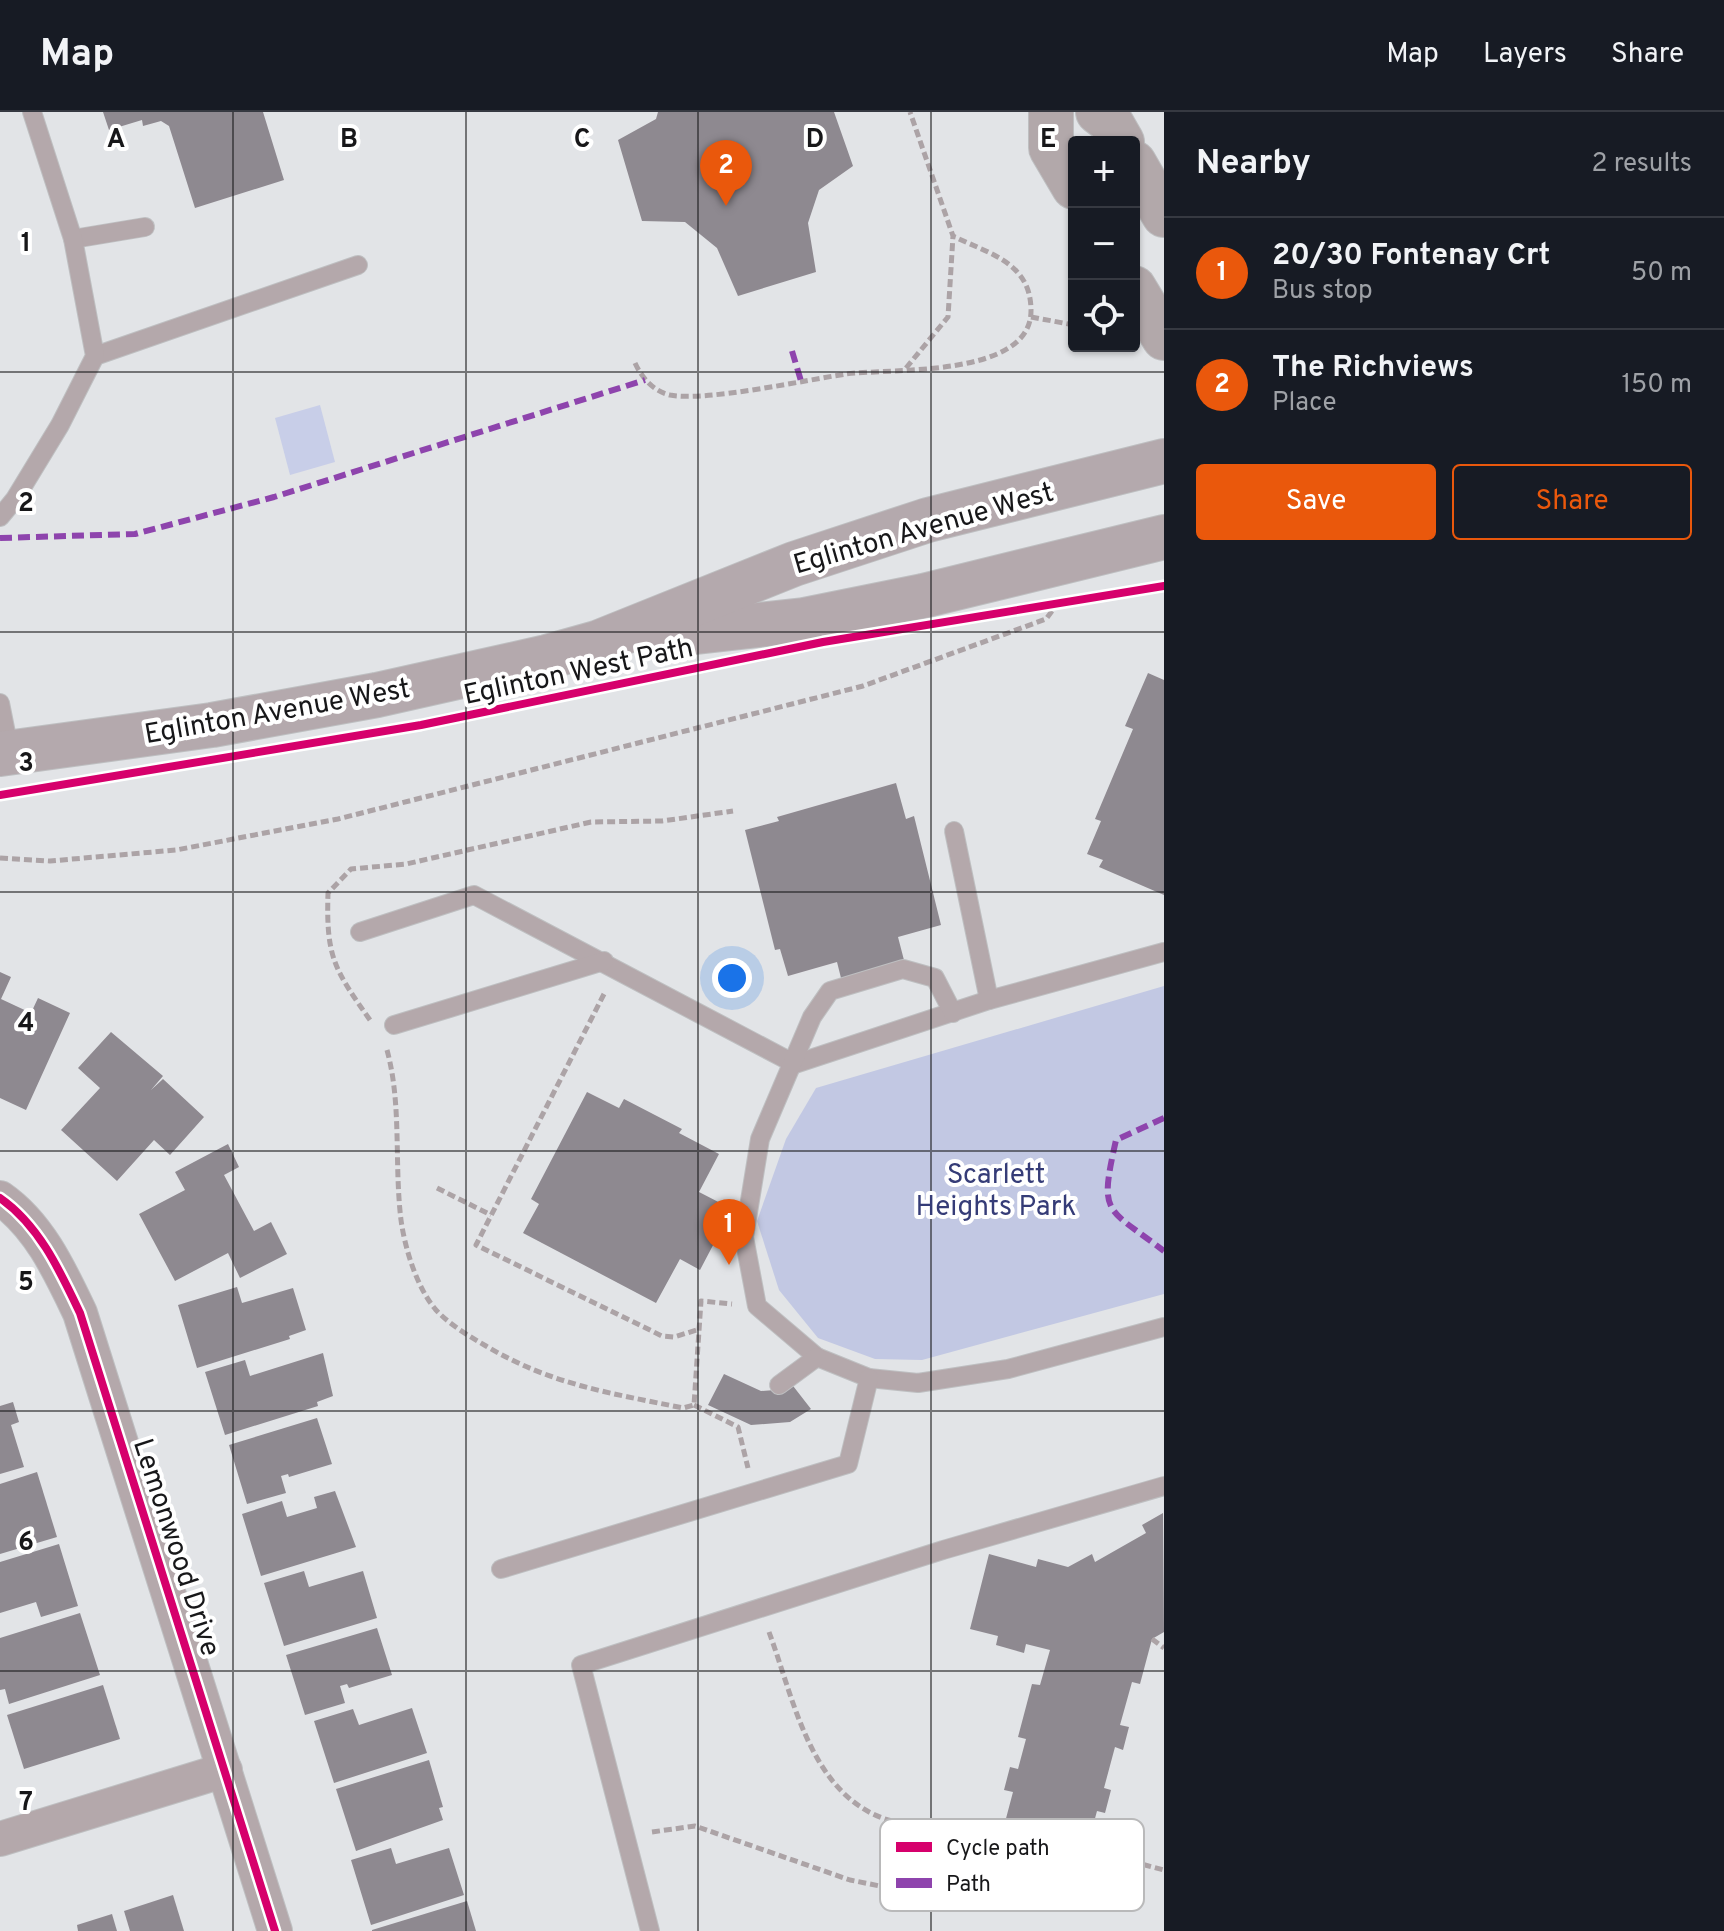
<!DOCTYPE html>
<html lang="en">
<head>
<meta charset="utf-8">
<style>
  :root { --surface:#171b24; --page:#242831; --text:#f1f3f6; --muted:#9ea1a6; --line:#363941; --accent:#ea580c }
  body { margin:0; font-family:Overpass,sans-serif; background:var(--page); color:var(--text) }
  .controls { position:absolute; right:24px; top:24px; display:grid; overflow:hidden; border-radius:8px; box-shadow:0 2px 6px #0004 }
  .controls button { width:72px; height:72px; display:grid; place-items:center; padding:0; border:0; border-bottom:2px solid var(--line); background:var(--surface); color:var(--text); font:40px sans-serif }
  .you { position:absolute; left:732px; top:866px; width:28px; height:28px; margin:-20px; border:6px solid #fff; border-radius:50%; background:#1a73e8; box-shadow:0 0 0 12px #1a73e833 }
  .badge { display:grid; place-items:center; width:52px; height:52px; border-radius:50%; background:var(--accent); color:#fff; font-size:26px; font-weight:700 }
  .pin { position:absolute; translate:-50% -66px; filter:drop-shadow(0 2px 4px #0008) }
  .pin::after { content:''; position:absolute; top:42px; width:28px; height:24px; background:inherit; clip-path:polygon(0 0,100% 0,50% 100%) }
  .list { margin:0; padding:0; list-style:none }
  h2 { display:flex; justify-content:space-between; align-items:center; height:104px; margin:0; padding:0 32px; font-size:34px }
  h2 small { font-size:26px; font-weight:400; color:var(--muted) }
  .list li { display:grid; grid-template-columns:52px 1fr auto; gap:24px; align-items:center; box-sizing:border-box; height:112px; padding:0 32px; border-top:2px solid var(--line) }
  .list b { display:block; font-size:30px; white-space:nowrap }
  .list p { margin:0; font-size:26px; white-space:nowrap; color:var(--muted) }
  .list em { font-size:26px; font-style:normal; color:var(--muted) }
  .actions { display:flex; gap:16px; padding:24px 32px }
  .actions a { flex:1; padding:18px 0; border:2px solid var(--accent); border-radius:8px; text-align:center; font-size:28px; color:var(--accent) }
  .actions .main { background:var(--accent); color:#fff }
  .icon { flex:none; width:44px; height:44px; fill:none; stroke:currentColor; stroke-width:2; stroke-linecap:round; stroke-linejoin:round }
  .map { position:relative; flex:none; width:1164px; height:1819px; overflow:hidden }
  header { display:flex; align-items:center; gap:48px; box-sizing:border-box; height:112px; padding:0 40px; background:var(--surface); border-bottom:2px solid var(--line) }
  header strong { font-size:38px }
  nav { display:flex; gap:44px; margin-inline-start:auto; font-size:28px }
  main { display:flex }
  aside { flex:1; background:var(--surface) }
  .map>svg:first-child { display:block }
</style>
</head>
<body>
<header>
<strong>Map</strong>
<nav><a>Map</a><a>Layers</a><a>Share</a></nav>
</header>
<main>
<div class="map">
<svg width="1164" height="1819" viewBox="0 0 1164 1819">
  <rect width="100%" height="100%" fill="#e2e4e7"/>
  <path fill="#c8cee8" d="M320,293l15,57 -45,13 -15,-57z"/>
  <path fill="#c2c8e3" d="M1164,874v308l-242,66 -47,-1 -57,-21 -39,-48 -22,-69 29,-82 30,-51z"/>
  <g fill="#8e8990">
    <path d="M103,0h160l21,68 -89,28 -26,-82 -8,-5 -18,5 -1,-6 -33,10z"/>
    <path d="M658,0h176l19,54 -34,24 -11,33 8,49 -78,24 -21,-48 -32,-26 -43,-1 -24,-81 38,-21z"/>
    <path d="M1148,561l16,7v215l-65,-28 4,-7 -16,-6 14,-33 -6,-2 38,-90 -8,-3z"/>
    <path d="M896,671l10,36 8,-3 27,109 -43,12 7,27 -63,18 -5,-20 -49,14 -8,-27 -5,1 -30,-120 34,-9 -2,-4z"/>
    <path d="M0,860l11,5 -10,22 30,14 7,-15 32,15 -44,97 -26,-12z"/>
    <path d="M111,920l52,44 -12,14 12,-11 41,38 -34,38 -16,-15 -37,41 -56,-51 39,-42 -22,-20z"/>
    <path d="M587,980l32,16 5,-9 58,30 -3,4 40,21 -20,38 33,17 -32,61 -20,-11 -24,44 -133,-70 16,-29 -8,-5z"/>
    <path d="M228,1032l11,23 -15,8 30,56 17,-9 16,32 -47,24 -12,-25 -53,28 -36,-67 46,-24 -10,-18z"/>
    <path d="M237,1175l5,16 51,-15 13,42 -17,6 1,3 -93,29 -19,-63z"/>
    <path d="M323,1241l10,43 -16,6 1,4 -93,29 -20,-63 40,-12 5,16z"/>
    <path d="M724,1262l37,17 14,-1 15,-8 21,27 -21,13 -39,3 -43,-20z"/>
    <path d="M13,1290l6,20 -8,3 13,42 -24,7v-68z"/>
    <path d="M317,1306l15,46 -43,13 -1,-3 -7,2 5,17 -39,11 -18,-59z"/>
    <path d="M37,1360l20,65 -57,17v-70z"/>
    <path d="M335,1379l21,56 -95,29 -19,-62 40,-13 5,16 30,-9 -3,-11z"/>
    <path d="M1163,1401l1,119 -12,7 -12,45 -8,-2 -12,43 9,2 -6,23 -8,-3 -11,41 7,2 -6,23 -8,-2 -10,37 -83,-22 9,-34 -9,-2 6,-23 8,2 8,-30 -8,-2 14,-53 8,1 10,-35 -24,-6 -2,9 -28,-8 2,-9 -28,-7 19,-75 47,13 2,-8 30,8 24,-13 3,8 51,-29 -4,-8z"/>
    <path d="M59,1432l19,62 -37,11 -5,-15 -36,11v-51z"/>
    <path d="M304,1459l5,16 54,-16 14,47 -93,28 -20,-63z"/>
    <path d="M80,1501l20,62 -91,29 -4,-15 -5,1v-52z"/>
    <path d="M377,1516l15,47 -43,13 -2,-4 -7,2 5,17 -40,12 -19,-60z"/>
    <path d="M103,1573l17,54 -96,30 -17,-54z"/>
    <path d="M412,1596l15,45 -93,30 -20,-62 39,-12 6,16z"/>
    <path d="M429,1648l14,47 -4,1 4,12 -87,31 -20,-62z"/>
    <path d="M391,1736l5,16 53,-16 15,47 -93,30 -20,-65z"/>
    <path d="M173,1783l11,36h-54l-6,-20z"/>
    <path d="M467,1789l9,30h-104v-1z"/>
    <path d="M112,1802l5,17h-39l-1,-6z"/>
  </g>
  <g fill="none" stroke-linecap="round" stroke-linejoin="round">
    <g stroke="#bebfc1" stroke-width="20">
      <g id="lane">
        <path d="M73,127l72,-12"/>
        <path d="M95,244l263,-91"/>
        <path d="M0,405l15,-18 45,-74 35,-69 -22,-117 -41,-127"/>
        <path d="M0,591l10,50"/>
        <path d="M954,719l35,169"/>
        <path d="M360,820l114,-37 321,169 194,-64 175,-48"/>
        <path d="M953,901l-18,-35 -32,-9 -73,22 -18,26 -52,122 -16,98 13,69 60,51 52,21 49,5 90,-14 156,-42"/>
        <path d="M394,913l210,-64"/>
        <path d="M779,1273l38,-28"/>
        <path d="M501,1457l347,-105 21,-86"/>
        <path d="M650,1819l-69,-266 362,-115 221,-64"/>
      </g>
    </g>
    <g stroke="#bebfc1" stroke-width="36">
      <g id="street">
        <path d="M0,1086c39,27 60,73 80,115l195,618"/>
        <path d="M0,1727l225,-69"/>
      </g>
    </g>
    <g stroke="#bebfc1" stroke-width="46">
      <g id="secondary">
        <path d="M1051,0v36l23,39"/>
        <path d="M1098,0l12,9 12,21"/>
        <path d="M1134,51l30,52"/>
        <path d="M1134,176l30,50"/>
      </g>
    </g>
    <g stroke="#bebfc1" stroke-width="46">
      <g id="primary">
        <path d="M651,525l153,-17 119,-24 241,-59"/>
        <path d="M0,642l212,-29 165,-30 170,-38 50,-14 197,-79 134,-44 236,-59"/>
      </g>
    </g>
    <g stroke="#aca3a6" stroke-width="5" stroke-dasharray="8 4" stroke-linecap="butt">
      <path d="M1031,205l43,8"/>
      <path d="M635,251c7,15 18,28 35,32 35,7 136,-15 176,-21 47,-6 187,4 185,-65 -1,-47 -42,-55 -78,-73"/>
      <path d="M906,256l42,-51 5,-81 -43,-124"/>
      <path d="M0,746l50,3 126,-11 162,-31 525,-133 183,-67 12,-16"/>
      <path d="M604,882l-128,251 186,91 12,1 26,-8"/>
      <path d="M370,908c-36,-51 -44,-63 -42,-127l23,-24 55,-5 185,-42 71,-1 71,-10"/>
      <path d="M387,938c15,55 7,113 14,170 4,29 16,68 35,90 14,15 33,26 50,36 66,39 124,47 197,62l11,-3 7,-104 31,3"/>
      <path d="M437,1076l54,27"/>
      <path d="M694,1293l44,22 10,41"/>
      <path d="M769,1520c25,67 41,163 119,188 35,11 74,2 110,8 56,9 111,28 166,42"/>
      <path d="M1152,1527l12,9"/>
      <path d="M652,1720l43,-6 155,54 120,24 31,-75"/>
    </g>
    <use href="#lane" stroke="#b4a8ab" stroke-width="18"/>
    <use href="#street" stroke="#b4a8ab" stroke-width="34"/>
    <use href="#secondary" stroke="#b2a8aa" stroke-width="44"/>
    <use href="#primary" stroke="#b4a9ad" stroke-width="44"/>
    <g stroke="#8e44ad" stroke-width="6" stroke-dasharray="12 6" stroke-linecap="butt">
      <path d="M792,239l9,30"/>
      <path d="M0,426l135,-4 139,-37 371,-117"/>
      <path d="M1164,1006l-48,22c-17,76 -11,66 48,111"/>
    </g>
    <g stroke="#fff" stroke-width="13">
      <g id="cycleway">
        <path d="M0,683l421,-70 402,-83 341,-56"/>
        <path d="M0,1086c39,27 60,73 80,115l195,618"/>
      </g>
    </g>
    <use href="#cycleway" stroke="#d6006c" stroke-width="8"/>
  </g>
  <path fill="none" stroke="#171719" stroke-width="2" stroke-opacity="0.55" d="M233,0v1819M466,0v1819M698,0v1819M931,0v1819M0,260h1164M0,520h1164M0,780h1164M0,1039h1164M0,1299h1164M0,1559h1164"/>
  <g text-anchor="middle" stroke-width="8" stroke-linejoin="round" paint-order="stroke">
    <g font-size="28" fill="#171719" stroke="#fff">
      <text transform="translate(923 415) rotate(-16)" y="10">Eglinton Avenue West</text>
      <text transform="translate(578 558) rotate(-12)" y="10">Eglinton West Path</text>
      <text transform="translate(277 598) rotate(-10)" y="10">Eglinton Avenue West</text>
      <text transform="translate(178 1435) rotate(72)" y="10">Lemonwood Drive</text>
    </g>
    <g font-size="28" fill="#353c77" stroke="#fff">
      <text x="996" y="1071">Scarlett<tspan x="996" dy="32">Heights Park</tspan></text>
    </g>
  </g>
  <rect x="880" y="1707" width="264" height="92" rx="12" fill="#fff" stroke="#b9b9ba" stroke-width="2"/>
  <rect x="896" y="1730" width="36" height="10" fill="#d6006c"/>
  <rect x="896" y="1766" width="36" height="10" fill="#8e44ad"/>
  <g font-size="22" fill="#171719">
    <text x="946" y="1743">Cycle path</text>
    <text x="946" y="1779">Path</text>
  </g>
  <g font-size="26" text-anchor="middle" font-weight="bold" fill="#171719" stroke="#fff" stroke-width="8" stroke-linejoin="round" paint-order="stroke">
    <text x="116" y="35">A</text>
    <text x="349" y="35">B</text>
    <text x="582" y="35">C</text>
    <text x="815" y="35">D</text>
    <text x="1048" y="35">E</text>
    <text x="26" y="139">1</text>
    <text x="26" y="399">2</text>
    <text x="26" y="659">3</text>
    <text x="26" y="919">4</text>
    <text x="26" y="1178">5</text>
    <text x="26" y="1438">6</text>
    <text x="26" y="1698">7</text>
  </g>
</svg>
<div class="controls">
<button>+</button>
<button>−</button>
<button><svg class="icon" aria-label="locate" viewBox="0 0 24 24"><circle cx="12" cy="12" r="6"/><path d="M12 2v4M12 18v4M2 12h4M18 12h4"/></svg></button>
</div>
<div class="you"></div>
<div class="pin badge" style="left:729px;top:1153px">1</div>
<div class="pin badge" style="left:726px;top:94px">2</div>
</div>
<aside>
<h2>Nearby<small>2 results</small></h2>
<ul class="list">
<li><span class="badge">1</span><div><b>20/30 Fontenay Crt</b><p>Bus stop</p></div><em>50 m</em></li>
<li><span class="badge">2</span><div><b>The Richviews</b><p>Place</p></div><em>150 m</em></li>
</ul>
<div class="actions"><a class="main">Save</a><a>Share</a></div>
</aside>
</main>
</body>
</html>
